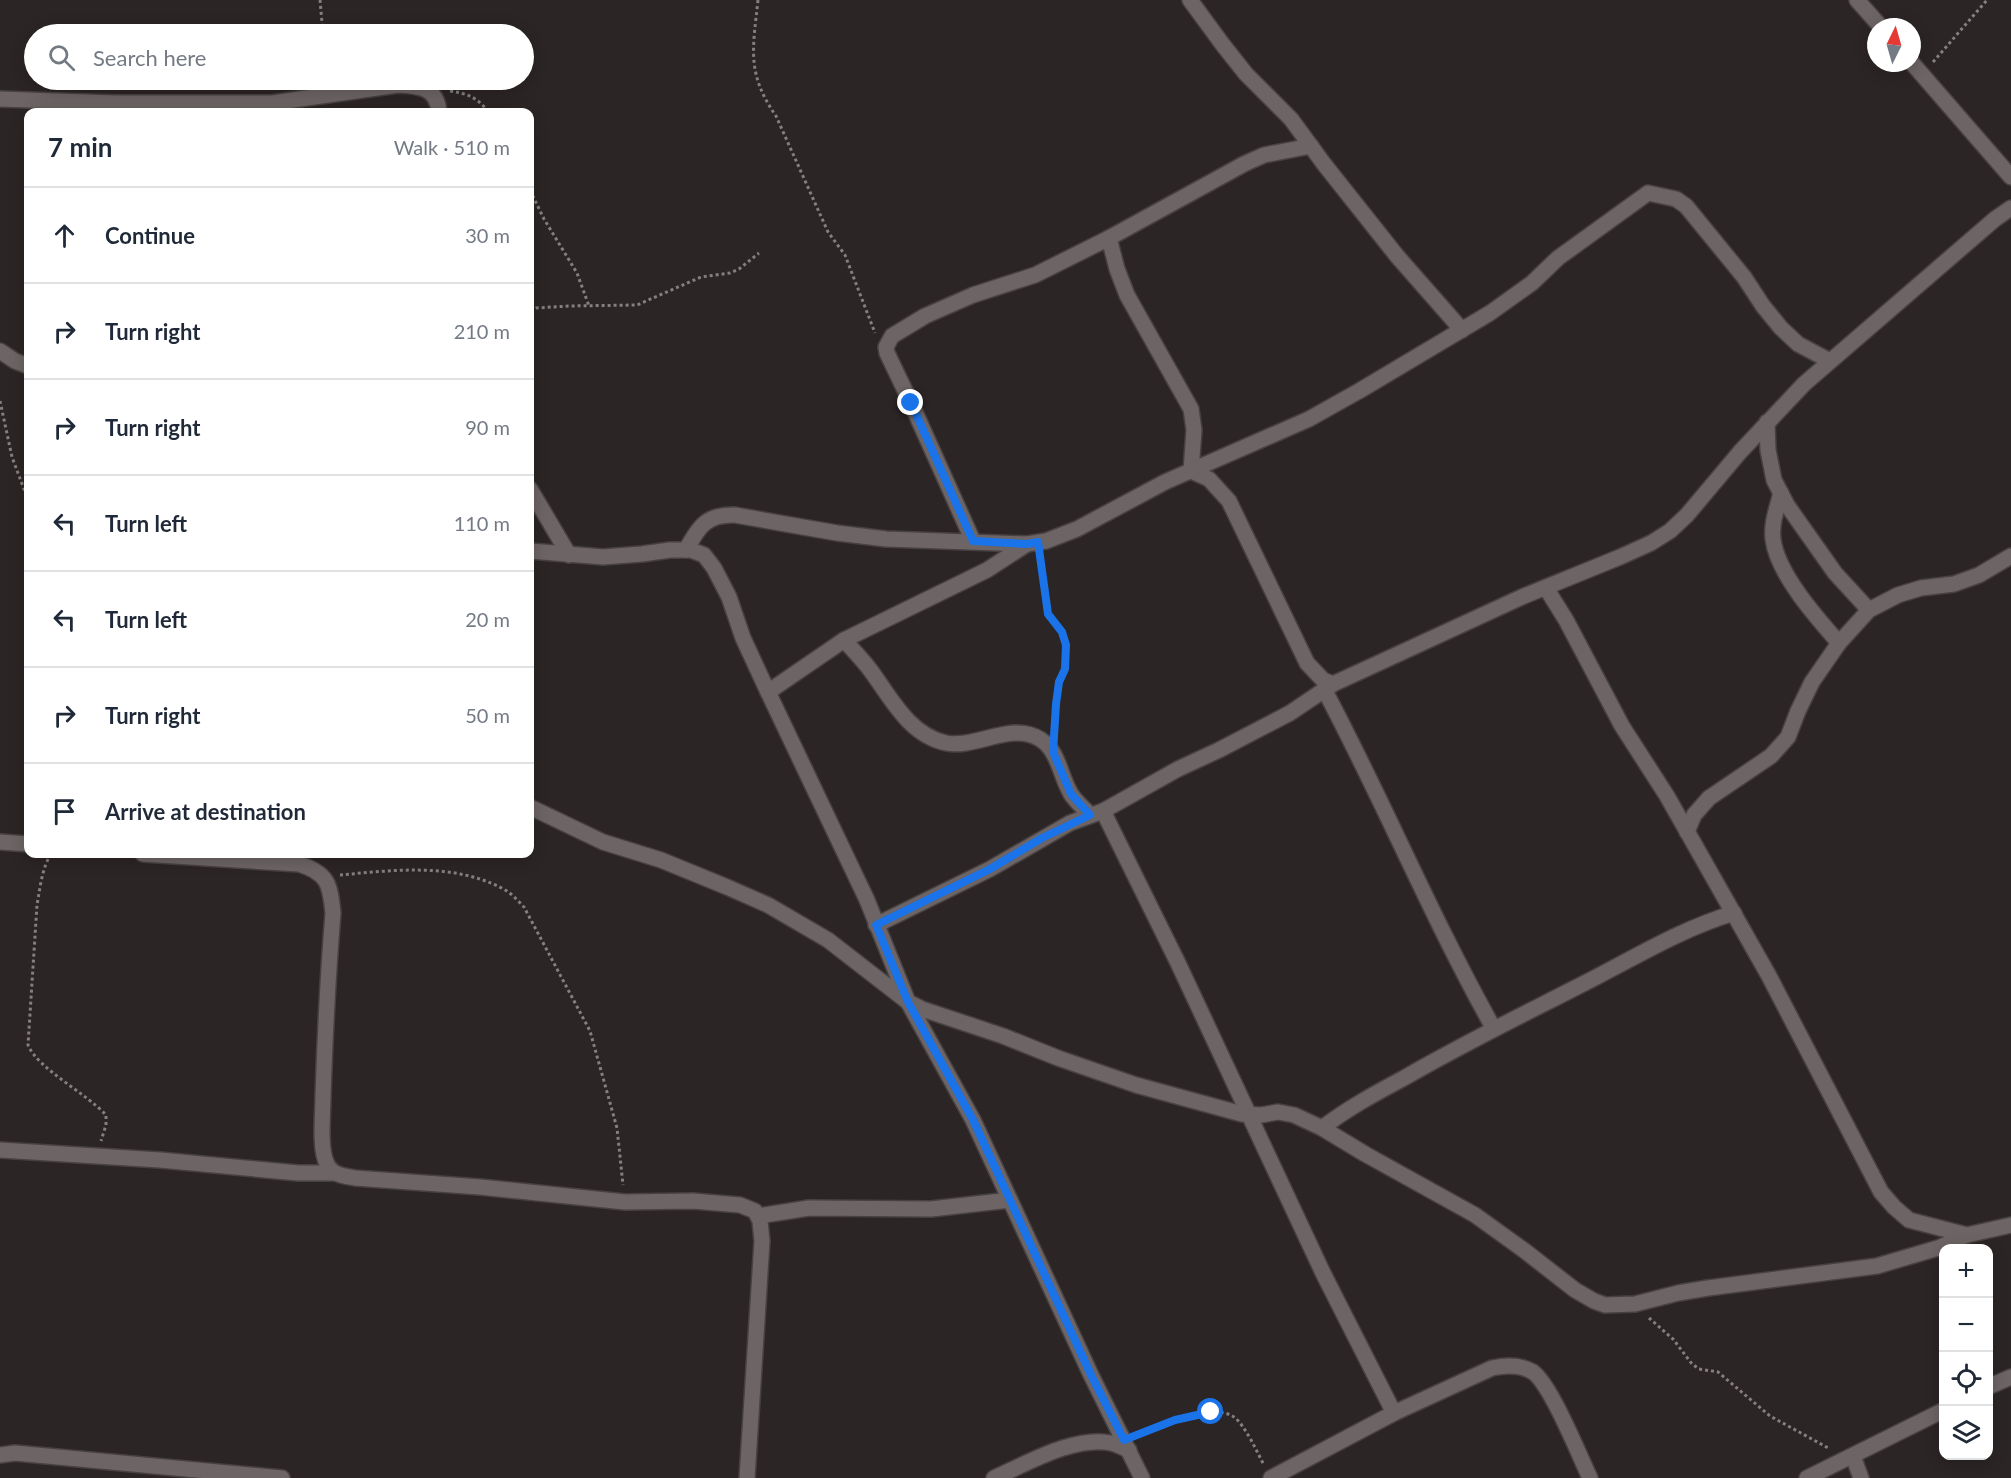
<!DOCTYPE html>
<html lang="en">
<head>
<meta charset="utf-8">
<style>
  :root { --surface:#fff; --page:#f6f6f7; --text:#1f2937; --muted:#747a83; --line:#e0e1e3 }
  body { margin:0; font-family:Lato,sans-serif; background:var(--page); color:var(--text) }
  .controls { position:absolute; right:18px; bottom:18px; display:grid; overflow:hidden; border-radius:12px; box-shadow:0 3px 15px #0003 }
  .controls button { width:54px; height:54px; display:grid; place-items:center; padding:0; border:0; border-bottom:2px solid var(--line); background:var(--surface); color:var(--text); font:30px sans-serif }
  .compass { position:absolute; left:1867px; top:18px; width:54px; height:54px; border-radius:50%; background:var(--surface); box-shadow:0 3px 15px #0003; rotate:5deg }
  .stop { position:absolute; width:18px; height:18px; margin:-14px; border:4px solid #1a73e8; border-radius:50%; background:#fff }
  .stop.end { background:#1a73e8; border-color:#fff; box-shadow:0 2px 6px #0008 }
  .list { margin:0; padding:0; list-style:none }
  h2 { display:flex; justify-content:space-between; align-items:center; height:78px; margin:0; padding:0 24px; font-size:26px }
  h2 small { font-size:20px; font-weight:400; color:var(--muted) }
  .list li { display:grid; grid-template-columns:39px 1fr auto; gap:18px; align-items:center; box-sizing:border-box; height:96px; padding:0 24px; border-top:2px solid var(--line) }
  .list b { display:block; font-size:22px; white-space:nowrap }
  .list em { font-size:20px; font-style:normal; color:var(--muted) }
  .icon { flex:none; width:33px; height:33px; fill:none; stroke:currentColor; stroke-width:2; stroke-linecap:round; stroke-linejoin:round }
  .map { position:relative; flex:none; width:2011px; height:1478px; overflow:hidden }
  .search { position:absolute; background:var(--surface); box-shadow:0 3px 15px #0003; left:24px; top:24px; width:510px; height:66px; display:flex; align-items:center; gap:15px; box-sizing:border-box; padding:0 21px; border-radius:33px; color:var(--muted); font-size:22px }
  .panel { position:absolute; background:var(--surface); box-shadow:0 3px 15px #0003; left:24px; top:108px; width:510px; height:750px; border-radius:12px }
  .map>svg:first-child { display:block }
</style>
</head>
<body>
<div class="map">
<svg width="2011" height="1478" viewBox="0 0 2011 1478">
  <rect width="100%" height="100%" fill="#2c2525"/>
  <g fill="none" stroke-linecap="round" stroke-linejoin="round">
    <g stroke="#474141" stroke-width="18">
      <g id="minor">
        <path d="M1190,0l33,45 23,29 45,45 33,45 73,92 65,74"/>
        <path d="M1857,0l24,27"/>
        <path d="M1912,63l99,114"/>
        <path d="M0,99l115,4h157l126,-18c21,1 39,2 41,27"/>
        <path d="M1109,238l8,31 10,26 64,114 3,21 -3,41 18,8 20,22 78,162 16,17 10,4 191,-88 96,-39 31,-14 19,-12 17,-16 53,-63 64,-68 191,-165 16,-11"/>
        <path d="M0,351l15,10 13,5"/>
        <path d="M1767,422l1,28 6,30 13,25 48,68 34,37"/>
        <path d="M530,489l39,66"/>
        <path d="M1781,493c-4,15 -10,31 -8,46 4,34 43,78 66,104"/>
        <path d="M973,541l-62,-138 -24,-50 -1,-6 6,-11 33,-20 48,-21 62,-20 74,-37 135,-74 20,-9 47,-9"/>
        <path d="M686,550c13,-24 21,-36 49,-35l102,18 49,6 141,5 19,-3 31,-12 88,-47 144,-63 50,-28 131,-78 42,-30 26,-25 90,-65 28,6 10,7 58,71 19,29 18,22 17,16 32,17"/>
        <path d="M530,551l73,6 39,-3 28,-4h21l13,5 10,13 15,29 14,41 25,54 99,208 41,102 65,118 118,255 51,103"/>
        <path d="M1546,588l20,32 56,106 45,70 102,180 112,216 13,15 15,13 58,15"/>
        <path d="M844,640c9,10 19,20 27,31 20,27 38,64 75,72 30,6 66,-22 94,-4 19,12 20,37 31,55 5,8 13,14 19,21"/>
        <path d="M1325,691c59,111 107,228 169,338"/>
        <path d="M768,692l76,-52 143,-70 40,-26"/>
        <path d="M530,807l73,35 58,18 66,27 41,18 60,35 80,62 14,7 81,27 55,22 78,27 106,29 19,1 17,-3 16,3 28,13 43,26 110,61 50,36 50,39 19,11 11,4 30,-1 43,-11 30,-5 169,-22 61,-18 29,-13 44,-10"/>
        <path d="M1103,811l75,152 145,310 71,140"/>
        <path d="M1687,832l7,-17 15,-17 62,-42 17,-19 10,-26 14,-29 27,-39 30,-33 29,-15 23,-7 33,-4 25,-9 32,-19"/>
        <path d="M0,842l28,2"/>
        <path d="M143,854l156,10c29,9 31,20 34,49 -5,61 -8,122 -10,183 0,19 -4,52 4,68 5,11 17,12 28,14l125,9 145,15 68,-1 47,4 15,6 5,10 2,20 -15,237"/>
        <path d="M876,925l114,-56 80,-46 33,-12 75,-42 41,-19 71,-37 43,-29"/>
        <path d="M1322,1128c26,-20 54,-35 82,-50 55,-32 112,-60 169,-89 53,-26 104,-59 161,-76"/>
        <path d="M0,1150l160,10 138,13h37"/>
        <path d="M758,1216l51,-8 122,1 79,-9"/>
        <path d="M1988,1387l23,-10"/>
        <path d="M0,1455l15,-2 267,25"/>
        <path d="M1853,1456l8,22"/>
        <path d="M994,1478c32,-14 81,-43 117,-35 6,1 12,5 18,7"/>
        <path d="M1271,1478l123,-65 98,-45c14,-3 28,-4 41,4 18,13 46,83 57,106"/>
        <path d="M1807,1478l137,-68"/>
      </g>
    </g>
    <g stroke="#857f7f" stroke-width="3" stroke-dasharray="3 3" stroke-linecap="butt">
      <path d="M320,0l3,34"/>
      <path d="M758,0c-5,48 -12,73 18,116l52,116 17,23 30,78"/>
      <path d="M1933,62l54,-62"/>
      <path d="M450,91c16,2 29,7 38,21"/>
      <path d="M530,190l14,29 33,54 12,33"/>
      <path d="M530,310l6,-2 33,-2 68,-1 64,-28 29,-4 9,-4 20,-16"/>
      <path d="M0,401l12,56 16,43"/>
      <path d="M1041,557l7,57 14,18 4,13v14l-8,32 -4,38"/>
      <path d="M51,854c-9,14 -11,34 -14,51l-9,140c9,23 59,49 78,70v10l-5,16"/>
      <path d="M340,875c55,-5 117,-13 167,16 6,4 12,11 17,16l66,124 27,97 6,57"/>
      <path d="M1649,1318l24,21 19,25 7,5 19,3 52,44 60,33"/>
      <path d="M1140,1434c22,-8 72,-32 94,-17 11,8 23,35 30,48"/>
    </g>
    <use href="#minor" stroke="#6d6465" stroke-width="15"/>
  </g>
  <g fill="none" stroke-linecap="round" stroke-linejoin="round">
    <path stroke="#1a73e8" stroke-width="8" d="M911,403l62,138 54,3 11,-2 10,72 14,18 4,13 -1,24 -6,13 -3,22 -3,48 18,42 19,21 -48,23 -52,31 -114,56 32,77 65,118 118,255 33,65 51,-20 36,-8"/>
  </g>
</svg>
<div class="controls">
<button>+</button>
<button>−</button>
<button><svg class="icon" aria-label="locate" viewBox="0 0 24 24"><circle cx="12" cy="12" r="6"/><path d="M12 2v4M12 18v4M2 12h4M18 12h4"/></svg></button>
<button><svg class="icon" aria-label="layers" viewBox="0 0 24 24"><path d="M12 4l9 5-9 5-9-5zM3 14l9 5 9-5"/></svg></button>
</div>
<svg class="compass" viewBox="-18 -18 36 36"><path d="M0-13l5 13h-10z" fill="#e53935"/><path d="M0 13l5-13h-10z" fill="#747a83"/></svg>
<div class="stop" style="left:1211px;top:1412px"></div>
<div class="stop end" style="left:911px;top:403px"></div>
<div class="search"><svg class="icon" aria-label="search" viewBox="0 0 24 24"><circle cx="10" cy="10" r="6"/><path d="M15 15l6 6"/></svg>Search here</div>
<section class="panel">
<h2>7 min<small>Walk · 510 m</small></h2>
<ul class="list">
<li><svg class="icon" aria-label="ahead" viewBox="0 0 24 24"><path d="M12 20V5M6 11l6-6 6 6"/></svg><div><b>Continue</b></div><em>30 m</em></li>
<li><svg class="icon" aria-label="right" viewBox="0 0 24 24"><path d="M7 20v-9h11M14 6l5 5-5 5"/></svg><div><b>Turn right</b></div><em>210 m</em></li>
<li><svg class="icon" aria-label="right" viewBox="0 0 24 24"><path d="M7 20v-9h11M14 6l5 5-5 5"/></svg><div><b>Turn right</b></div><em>90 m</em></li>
<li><svg class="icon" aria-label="left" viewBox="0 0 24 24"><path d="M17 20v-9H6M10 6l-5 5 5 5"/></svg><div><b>Turn left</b></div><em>110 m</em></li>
<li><svg class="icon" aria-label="left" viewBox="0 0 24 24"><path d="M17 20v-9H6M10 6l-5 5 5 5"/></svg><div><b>Turn left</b></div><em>20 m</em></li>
<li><svg class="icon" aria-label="right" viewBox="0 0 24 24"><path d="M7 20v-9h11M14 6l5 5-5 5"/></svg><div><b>Turn right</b></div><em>50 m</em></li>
<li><svg class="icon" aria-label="arrive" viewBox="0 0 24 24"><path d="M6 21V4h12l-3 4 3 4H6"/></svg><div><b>Arrive at destination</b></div></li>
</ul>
</section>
</div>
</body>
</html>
